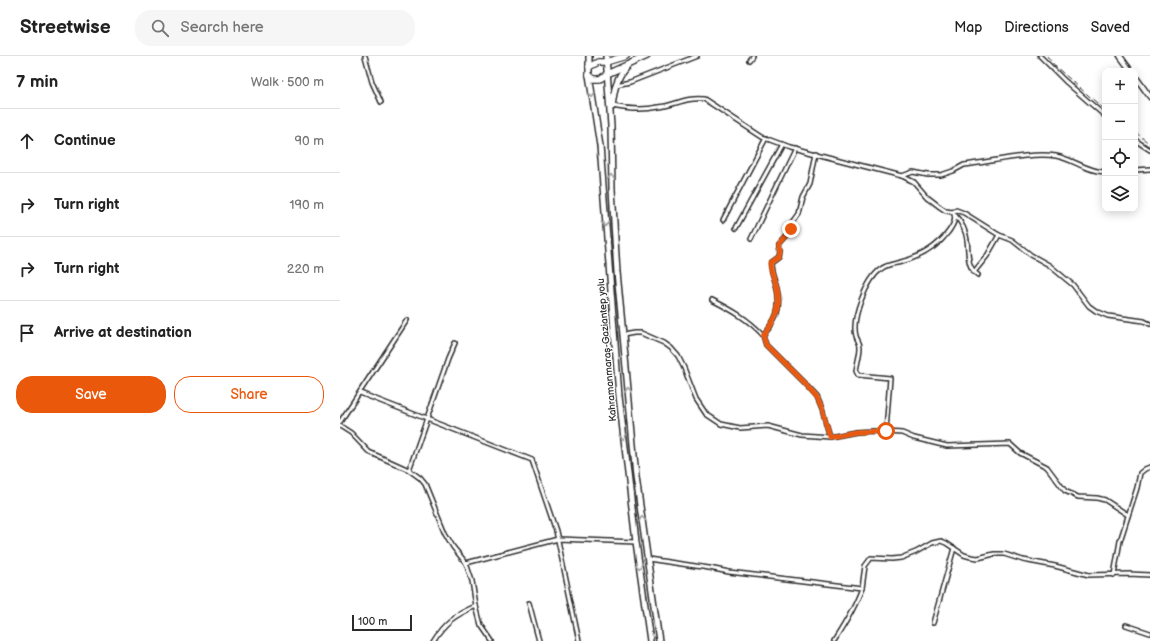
<!DOCTYPE html>
<html lang="en">
<head>
<meta charset="utf-8">
<style>
  :root { --surface:#fff; --page:#f6f6f6; --text:#222; --muted:#767676; --line:#e0e0e0; --accent:#ea580c }
  body { margin:0; font-family:"Balsamiq Sans",sans-serif; background:var(--page); color:var(--text) }
  .controls { position:absolute; right:12px; top:12px; display:grid; overflow:hidden; border-radius:8px; box-shadow:0 2px 10px #0003 }
  .controls button { width:36px; height:36px; display:grid; place-items:center; padding:0; border:0; border-bottom:1px solid var(--line); background:var(--surface); color:var(--text); font:20px sans-serif }
  .scale { position:absolute; left:12px; bottom:10px; width:60px; box-sizing:border-box; padding-left:4px; border:2px solid #2b2b2b; border-top:0; font-size:11px; line-height:14px; white-space:nowrap; color:#2b2b2b; -webkit-text-stroke:3px #fff; paint-order:stroke }
  .stop { position:absolute; width:12px; height:12px; margin:-9px; border:3px solid #ea580c; border-radius:50%; background:#fff }
  .stop.end { background:#ea580c; border-color:#fff; box-shadow:0 1px 4px #0008 }
  .list { margin:0; padding:0; list-style:none }
  h2 { display:flex; justify-content:space-between; align-items:center; height:52px; margin:0; padding:0 16px; font-size:17px }
  h2 small { font-size:13px; font-weight:400; color:var(--muted) }
  .list li { display:grid; grid-template-columns:26px 1fr auto; gap:12px; align-items:center; box-sizing:border-box; height:64px; padding:0 16px; border-top:1px solid var(--line) }
  .list b { display:block; font-size:15px; white-space:nowrap }
  .list em { font-size:13px; font-style:normal; color:var(--muted) }
  .actions { display:flex; gap:8px; padding:12px 16px }
  .actions a { flex:1; padding:9px 0; border:1px solid var(--accent); border-radius:16px; text-align:center; font-size:14px; color:var(--accent) }
  .actions .main { background:var(--accent); color:#fff }
  .icon { flex:none; width:22px; height:22px; fill:none; stroke:currentColor; stroke-width:2; stroke-linecap:round; stroke-linejoin:round }
  .map { position:relative; flex:none; width:810px; height:585px; overflow:hidden }
  header { display:flex; align-items:center; gap:24px; box-sizing:border-box; height:56px; padding:0 20px; background:var(--surface); border-bottom:1px solid var(--line) }
  header strong { font-size:19px }
  nav { display:flex; gap:22px; margin-inline-start:auto; font-size:14px }
  .search { width:280px; height:36px; background:var(--page); display:flex; align-items:center; gap:10px; box-sizing:border-box; padding:0 14px; border-radius:16px; color:var(--muted); font-size:15px }
  main { display:flex }
  aside { flex:1; background:var(--surface) }
  .map>svg:first-child { display:block }
</style>
</head>
<body>
<header>
<strong>Streetwise</strong>
<div class="search"><svg class="icon" aria-label="search" viewBox="0 0 24 24"><circle cx="10" cy="10" r="6"/><path d="M15 15l6 6"/></svg>Search here</div>
<nav><a>Map</a><a>Directions</a><a>Saved</a></nav>
</header>
<main>
<aside>
<h2>7 min<small>Walk · 500 m</small></h2>
<ul class="list">
<li><svg class="icon" aria-label="ahead" viewBox="0 0 24 24"><path d="M12 20V5M6 11l6-6 6 6"/></svg><div><b>Continue</b></div><em>90 m</em></li>
<li><svg class="icon" aria-label="right" viewBox="0 0 24 24"><path d="M7 20v-9h11M14 6l5 5-5 5"/></svg><div><b>Turn right</b></div><em>190 m</em></li>
<li><svg class="icon" aria-label="right" viewBox="0 0 24 24"><path d="M7 20v-9h11M14 6l5 5-5 5"/></svg><div><b>Turn right</b></div><em>220 m</em></li>
<li><svg class="icon" aria-label="arrive" viewBox="0 0 24 24"><path d="M6 21V4h12l-3 4 3 4H6"/></svg><div><b>Arrive at destination</b></div></li>
</ul>
<div class="actions"><a class="main">Save</a><a>Share</a></div>
</aside>
<div class="map">
<svg width="810" height="585" viewBox="0 0 810 585">
  <rect width="100%" height="100%" fill="#fff"/>
  <filter id="ink" filterUnits="userSpaceOnUse"><feTurbulence type="fractalNoise" baseFrequency=".025" numOctaves="2"/><feDisplacementMap in="SourceGraphic" scale="8" xChannelSelector="R" yChannelSelector="G"/><feConvolveMatrix kernelMatrix="1 2 1 2 8 2 1 2 1" color-interpolation-filters="sRGB"/></filter>
  <g filter="url(#ink)">
    <g fill="none" stroke-linecap="round" stroke-linejoin="round">
      <g stroke="#2b2b2b" stroke-width="6">
        <g id="minor">
          <path d="M25,0l7,26 9,20"/>
          <path d="M700,0l25,25 40,35"/>
          <path d="M409,4l3,-4"/>
          <path d="M276,29l14,-3 67,-26"/>
          <path d="M272,50c14,3 33,4 47,1 17,-2 26,-10 45,-8l58,38 27,10 113,29 12,6 13,15 13,10 6,4 7,1 3,-2 8,3 35,22 13,5 19,15 18,10 24,20 16,21 7,5 12,5 36,5 6,3"/>
          <path d="M795,84l15,10"/>
          <path d="M476,97l-6,31 -7,13 -4,17 -8,11 -2,10 -10,11 1,6 -1,5 -8,6c0,10 4,16 6,25 4,21 0,32 -14,47l3,10 38,38 13,14 5,12 8,28"/>
          <path d="M795,114l15,-1"/>
          <path d="M562,120l11,-4 15,3h13l12,-4 11,-6c27,-3 66,-13 92,-9 17,3 32,16 49,16"/>
          <path d="M615,159c6,7 11,16 12,25 2,13 -1,27 11,35"/>
          <path d="M383,164l43,-82"/>
          <path d="M396,172l46,-84"/>
          <path d="M411,183l44,-91"/>
          <path d="M634,216l13,-16 12,-21"/>
          <path d="M372,244c20,10 36,19 51,35"/>
          <path d="M283,279l11,-2h7l23,10 7,5 7,8 6,12 12,31 10,15 15,10 19,4 28,-2 34,9 28,2 26,-5 17,-1 29,2 12,5 33,8 63,-2 10,9 27,14 18,24 13,6 19,1 8,2 23,15"/>
          <path d="M20,337l172,67 24,71 23,110"/>
          <path d="M0,366l67,-102"/>
          <path d="M0,370l11,7 18,19 40,18 11,8 5,6 20,49 8,14 13,16 6,18 4,25 5,19 11,16"/>
          <path d="M546,375l4,-53 -32,-3 -2,-4c1,-8 4,-16 4,-24 0,-5 -3,-7 -4,-11 -5,-18 11,-57 25,-67 6,-5 13,-5 20,-7 19,-5 36,-14 48,-31 4,-6 8,-12 4,-19"/>
          <path d="M69,414l39,-111 7,-16"/>
          <path d="M308,503l61,9 20,4 133,16c-7,20 -17,36 -28,53"/>
          <path d="M126,507l92,-24 78,3"/>
          <path d="M774,519l6,-34 17,-53 3,-15 5,-4 5,-2"/>
          <path d="M522,532l3,-22 6,-8 21,1 9,-1 15,-6 16,-9 9,-2 5,2 18,12 7,2 7,1 16,-4h10l19,6 32,6 34,9 40,-1 21,1"/>
          <path d="M189,547l10,38"/>
          <path d="M593,567l21,-75"/>
          <path d="M786,569l24,8"/>
          <path d="M93,585c12,-19 22,-26 43,-35"/>
        </g>
      </g>
      <g stroke="#2b2b2b" stroke-width="7">
        <g id="tertiary">
          <path d="M780,0l11,15"/>
          <path d="M795,20l15,21"/>
        </g>
      </g>
      <g stroke="#2b2b2b" stroke-width="8">
        <g id="trunk">
          <path d="M249,0v19l11,71 19,250 17,146 14,99"/>
          <path d="M266,0l5,70 1,63 5,83 6,63 13,142 23,164"/>
          <path d="M272,51c2,-17 4,-30 16,-42"/>
        </g>
      </g>
      <g stroke="#2b2b2b" stroke-width="8">
        <g id="motorway">
          <path d="M249,11l9,-5h8l20,-6"/>
          <path d="M249,19l5,4h6l7,-5 40,-18"/>
        </g>
      </g>
      <use href="#minor" stroke="#fff" stroke-width="3"/>
      <use href="#tertiary" stroke="#fff" stroke-width="4"/>
      <use href="#trunk" stroke="#fff" stroke-width="5"/>
      <use href="#motorway" stroke="#fff" stroke-width="5.5"/>
      <g stroke="#2b2b2b" stroke-width="1" stroke-dasharray="6 3" stroke-linecap="butt">
        <path d="M707,0l8,10 50,44"/>
        <path d="M795,76l15,12"/>
      </g>
    </g>
    <defs><path id="oneway-chevron" d="M-2-3.5L2.5 0L-2 3.5" fill="none" stroke-width="1.6" stroke-linecap="round" stroke-linejoin="round"/></defs>
    <g stroke="#a0a0a0">
      <use href="#oneway-chevron" transform="translate(252 39) rotate(80)"/>
      <use href="#oneway-chevron" transform="translate(271 121) rotate(-91)"/>
      <use href="#oneway-chevron" transform="translate(265 168) rotate(86)"/>
      <use href="#oneway-chevron" transform="translate(288 334) rotate(-94)"/>
      <use href="#oneway-chevron" transform="translate(283 381) rotate(83)"/>
      <use href="#oneway-chevron" transform="translate(302 463) rotate(-99)"/>
      <use href="#oneway-chevron" transform="translate(299 510) rotate(82)"/>
    </g>
  </g>
  <g fill="none" stroke-linecap="round" stroke-linejoin="round" filter="url(#ink)">
    <path stroke="#ea580c" stroke-width="5" d="M451,173l-2,6 -10,11 1,6 -1,5 -9,6c1,11 5,16 7,25 4,21 0,31 -14,47l3,10 38,38 13,15 5,11 8,28 26,-5 30,-1"/>
  </g>
  <g text-anchor="middle" stroke-width="3" stroke-linejoin="round" paint-order="stroke">
    <g font-size="10" fill="#2b2b2b" stroke="#fff">
      <text transform="translate(266 294) rotate(-95)" y="4">Kahramanmaraş-Gaziantep yolu</text>
    </g>
  </g>
</svg>
<div class="controls">
<button>+</button>
<button>−</button>
<button><svg class="icon" aria-label="locate" viewBox="0 0 24 24"><circle cx="12" cy="12" r="6"/><path d="M12 2v4M12 18v4M2 12h4M18 12h4"/></svg></button>
<button><svg class="icon" aria-label="layers" viewBox="0 0 24 24"><path d="M12 4l9 5-9 5-9-5zM3 14l9 5 9-5"/></svg></button>
</div>
<div class="scale">100 m</div>
<div class="stop" style="left:546px;top:375px"></div>
<div class="stop end" style="left:451px;top:173px"></div>
</div>
</main>
</body>
</html>
